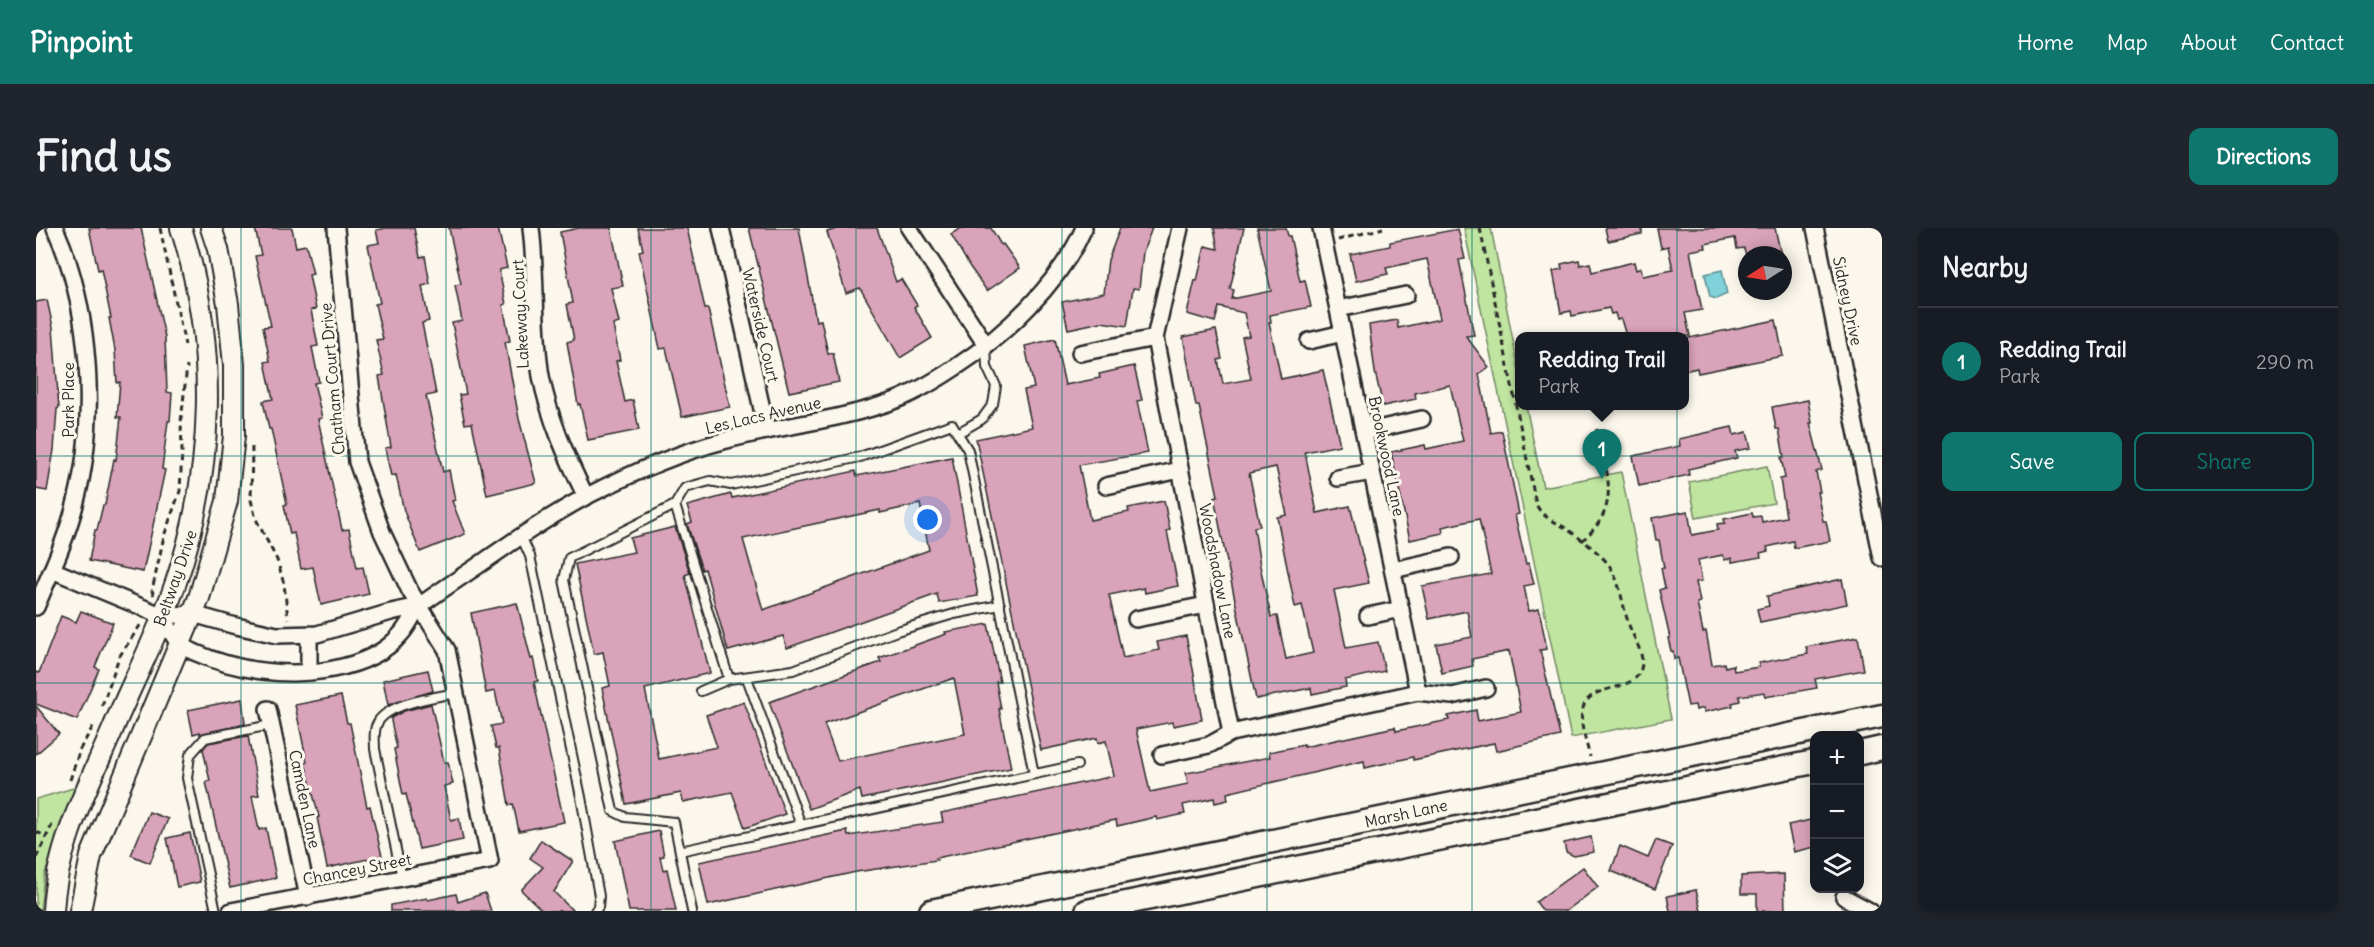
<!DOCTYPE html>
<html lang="en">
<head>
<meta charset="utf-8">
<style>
  :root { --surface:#171b24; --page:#20242c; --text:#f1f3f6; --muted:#9ea1a6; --line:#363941; --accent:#0f766e }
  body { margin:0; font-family:Delius,sans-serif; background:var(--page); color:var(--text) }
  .controls { position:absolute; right:18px; bottom:18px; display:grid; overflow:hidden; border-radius:12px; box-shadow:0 3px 15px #0003 }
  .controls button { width:54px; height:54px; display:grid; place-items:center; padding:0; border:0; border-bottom:2px solid var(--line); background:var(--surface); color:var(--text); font:30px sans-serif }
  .compass { position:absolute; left:1702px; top:18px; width:54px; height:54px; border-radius:50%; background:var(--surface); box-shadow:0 3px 15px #0003; rotate:258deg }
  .you { position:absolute; left:892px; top:292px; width:21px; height:21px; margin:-15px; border:4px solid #fff; border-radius:50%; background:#1a73e8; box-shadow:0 0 0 9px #1a73e833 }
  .badge { display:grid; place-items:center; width:39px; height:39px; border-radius:50%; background:var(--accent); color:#fff; font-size:20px; font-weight:700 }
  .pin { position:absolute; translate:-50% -50px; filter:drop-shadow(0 2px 3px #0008) }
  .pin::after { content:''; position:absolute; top:32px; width:21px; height:18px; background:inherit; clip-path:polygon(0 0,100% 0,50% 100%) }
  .popup { position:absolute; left:1479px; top:104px; width:174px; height:78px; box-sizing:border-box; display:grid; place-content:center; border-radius:12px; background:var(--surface); filter:drop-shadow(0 2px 4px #0005); font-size:20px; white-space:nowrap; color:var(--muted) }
  .popup b { font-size:22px; color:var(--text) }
  .popup::after { content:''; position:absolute; left:50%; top:100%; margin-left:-12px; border:12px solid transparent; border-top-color:var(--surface) }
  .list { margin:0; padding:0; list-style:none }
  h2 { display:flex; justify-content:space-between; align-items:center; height:78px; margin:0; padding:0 24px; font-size:26px }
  h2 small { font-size:20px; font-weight:400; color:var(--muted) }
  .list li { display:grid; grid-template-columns:39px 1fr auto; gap:18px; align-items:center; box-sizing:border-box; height:108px; padding:0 24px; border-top:2px solid var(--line) }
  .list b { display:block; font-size:22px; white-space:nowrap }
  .list p { margin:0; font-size:20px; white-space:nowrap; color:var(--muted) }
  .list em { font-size:20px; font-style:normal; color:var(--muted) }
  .actions { display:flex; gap:12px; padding:18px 24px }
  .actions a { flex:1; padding:14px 0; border:2px solid var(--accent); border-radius:12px; text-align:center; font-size:21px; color:var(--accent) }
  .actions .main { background:var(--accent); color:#fff }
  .icon { flex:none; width:33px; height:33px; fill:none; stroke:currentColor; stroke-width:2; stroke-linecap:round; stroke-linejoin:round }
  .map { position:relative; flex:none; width:1846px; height:683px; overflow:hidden; border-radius:12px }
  header { display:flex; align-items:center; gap:36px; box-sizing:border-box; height:84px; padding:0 30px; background:var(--accent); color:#fff }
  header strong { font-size:28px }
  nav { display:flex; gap:33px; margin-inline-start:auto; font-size:21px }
  .intro { display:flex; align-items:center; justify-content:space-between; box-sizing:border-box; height:144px; padding:0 36px }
  h1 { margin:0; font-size:42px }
  .button { padding:15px 27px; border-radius:12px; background:var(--accent); color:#fff; font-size:21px; font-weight:700 }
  main { display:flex; gap:36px; padding:0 36px }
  aside { flex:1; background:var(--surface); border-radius:12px; box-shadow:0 3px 15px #0003 }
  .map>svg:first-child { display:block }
</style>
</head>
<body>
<header>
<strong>Pinpoint</strong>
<nav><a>Home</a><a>Map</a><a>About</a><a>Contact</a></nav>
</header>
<div class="intro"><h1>Find us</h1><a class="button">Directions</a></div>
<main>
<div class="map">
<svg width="1846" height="683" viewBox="0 0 1846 683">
  <rect width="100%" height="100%" fill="#fbf7ec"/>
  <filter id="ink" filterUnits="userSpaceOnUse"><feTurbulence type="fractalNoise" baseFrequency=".0167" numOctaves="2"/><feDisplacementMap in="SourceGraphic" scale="12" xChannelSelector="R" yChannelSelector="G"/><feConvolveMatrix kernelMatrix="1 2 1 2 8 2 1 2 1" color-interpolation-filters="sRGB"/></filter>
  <g filter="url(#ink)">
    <g fill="#bfe5a0" stroke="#758866" stroke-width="1.5">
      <path d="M1428,0h27l28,143 1,35h6l17,81 78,-15 50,247 -100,19z"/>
      <path d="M1731,238l7,37 -78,15 -7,-36z"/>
      <path d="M41,559l-33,89 -4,35h-4v-112z"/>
    </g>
    <path fill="#80d1d9" stroke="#5e8f93" stroke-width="1.5" d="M1686,42l5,24 -11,5 -6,-2 -5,-23z"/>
    <g fill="#d9a3b9" stroke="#2b2b2b" stroke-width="1.5" fill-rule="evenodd">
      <path d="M53,0h52l24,109 2,55 5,1 -2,28h-2l-6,48 3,1 -22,102 -54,-11 6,-31h2l6,-25h2l9,-46 2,1 5,-43h-4l3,-35 -3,1 -2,-33 -6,-32h2l-10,-49 -3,1z"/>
      <path d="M219,0h37l4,19 10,-2 7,29 -4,1 7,34 -5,1 7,36 -6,1 7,35 -5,1 8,35 -4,1 24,111 7,-1 8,39 6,-1 6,27 -48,11 -8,-38 -12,2 -7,-36 -4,1 -6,-29 3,-1 -16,-75h-2l-6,-28 10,-2 -8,-37 5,-1 -7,-34 8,-1 -16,-70 6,-1z"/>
      <path d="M350,0h28l6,29 5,-1 5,28 -8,2 7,35 -7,2 14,71 -10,2 17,76 6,-2 6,30 -3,1 13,33 -45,18 -16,-41 -8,-36 -5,1 -6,-28 6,-1 -12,-71 5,-1 -8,-35 7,-1 -8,-35 5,-1 -12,-58 11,-2 -3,-13z"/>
      <path d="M413,0h49l9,40 -8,2 7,34 -3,1 7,36 -5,1 14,77 17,64 -49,12 -15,-72 -7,1 -6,-29 7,-1 -14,-71 10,-2 -7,-36 6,-1z"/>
      <path d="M543,0h32l12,58 -12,2 8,35 -6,2 7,35 -4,1 9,41 8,-2 6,30 -51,10 -8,-36 -2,1 -11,-63 7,-2 -7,-36 6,-1 -13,-71z"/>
      <path d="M602,0h49l18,81h3l22,98 -48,10 -16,-69 -6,1 -21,-98 4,-1z"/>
      <path d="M713,0h50l17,93 5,-1 7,34 5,-1 6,29 -50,10z"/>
      <path d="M803,0h38l19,54 5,-3 16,26 -3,2 18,31 -32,20 -40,-70 -14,5 -19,-61z"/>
      <path d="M925,0h30l10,17 2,-1 17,24 -33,23 -17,-24 -19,-33z"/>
      <path d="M1084,0h32l-9,24 -4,37 -6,-1 -6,38 -26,-4 -33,7 -6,-27 42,-9 4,-33z"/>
      <path d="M1178,0h30l-14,61 4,1 -2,9 39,-8 -14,-63h29l2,8h2l10,45 5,-1 6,27 -41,8 1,7h-2l12,57 42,-9 17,75 -35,7 12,61 33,-7 19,77 -35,7 12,58 32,-6 7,29 -40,9 1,7 -34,7 -1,-6 -55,11 -33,-156 -9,-46 4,-1 -19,-90h-3l-13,-69 33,-7 6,29 -4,1 5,24 28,-5 -9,-42 7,-1 -5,-23 -25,-6 -4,15 -28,-8 8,-34 2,1 8,-35 13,3zM1240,239l11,48 -10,2 18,90 7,-2 11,48 -27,6 -9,-43 -6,1 -11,-51 -6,-39 6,-1 -11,-53z"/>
      <path d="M1569,0h37v6l-34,7z"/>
      <path d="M1621,0h118l6,27h-35l-2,-7 -7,1 -2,-11 -30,6 1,4 -16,3 12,59 -17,3 5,23h-64l-5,-17 -4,1 -2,-7 -4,1 -2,-6 -37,8 -1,-5 -10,2 -8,-42 9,-2 -1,-5 18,-4 1,5 10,-2 2,9 42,-10 2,8 5,-2 2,8 30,-6 -5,-24 -7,2z"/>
      <path d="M1422,1l7,30 -6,1 15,75 -8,1 23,31 -10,7 12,59 11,-2 17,83 -4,1 11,49 3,-1 5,21 -10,2 5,25 10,-2 8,40 -7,1 20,86 -64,15 -2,-8 -81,17v-3l-48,11 -1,-7 -137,32 1,7 -13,3 -1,-5 -31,7 2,9 -28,6 -1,-3 -39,9 -1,-6 -180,38 1,2 -81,12 -148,33 -9,-43 148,-31 1,5 95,-14 -2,-9 173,-37 -8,-35 -8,2 -1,-5 -56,12 -65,-311 56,-12 -8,-37 10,-2 -9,-42 30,-7 10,46 35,-7 -1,-4 35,-8 8,34 -5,1 11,52 -69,12 11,55 39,-8 -1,-4 36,-7 6,29 -3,1 11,55 -33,7 -1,-5 -35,7 14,63 36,-8 -2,-8 29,-6 7,33 9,51 -29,6 -1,-4 -36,7 14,63 38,-8 -2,-11 84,-16 -1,-5 35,-7v2l91,-20 1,4 53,-11 -1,-4 28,-6 2,11 43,-9 -12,-61 -37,8 1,7 -31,7 -6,-29 36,-7 -5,-26 -38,8 -7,-33 69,-12 -12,-55 -37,8 1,6 -33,7 -19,-88 34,-7 1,4 37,-8 -13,-56 -35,8 1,6 -33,7 -8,-34 -6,-47 28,-5 1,8 42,-9 -13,-60 -41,9 2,6 -32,7 -6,-27 40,-8v-4z"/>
      <path d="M11,72l6,27 6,81 -2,1 -3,41 -7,41 -11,-2v-187z"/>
      <path d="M1740,92l7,36 -85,17 -1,-5 -13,3v-32z"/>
      <path d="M1772,172l4,23h-2l12,47 -6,2 4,20h-3l6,29h3l4,20 -36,7 -1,-7 -26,6 1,4 -8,2 1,4 -29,5v-4l-8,2 -1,-5 -25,5 4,21 -6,1 4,20 -3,1 6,29 3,-1 6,34 12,-2 1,4 8,-2 1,6 25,-4v-4l49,-9 -2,-7 52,-10 6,33 -49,9 2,9 -52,9 -1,-5 -25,4 1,5 -8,2 1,3 -29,6v-4l-8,2 -1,-5 -7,1 -10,-48 -4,1 -1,-8h-2l-3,-13h2l-11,-48 6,-2 -4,-20h3l-5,-28h-3l-4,-22 36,-7 4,24 26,-5 -1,-6 8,-1 -1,-4 28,-6 1,4 8,-1 1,6 24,-5 -6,-38 5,-1 -4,-21h3l-5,-28h-3l-4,-22z"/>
      <path d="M1696,199l2,8 13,-3 4,16 -16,3 2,7 -49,11 1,6 -50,11 -6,-30 47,-10 -1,-7z"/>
      <path d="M916,229l26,139 -39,7 -2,-9 -150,54 -4,-12 -55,15 -23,-82 -3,1 -15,-46 5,-2 -5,-16 44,-12 1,4 123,-27 2,5zM884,276l9,46 -166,60 -20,-71 137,-29v3z"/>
      <path d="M639,299l15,46 -5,2 25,98 -65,16 14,70 58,-12 -11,-32 38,-13 41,112 -40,14 -13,-36 -49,10 -2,-9 -55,11 -24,-116 8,-2 -7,-34 -9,2 -19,-90 59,-12 -4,-14z"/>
      <path d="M1806,351l5,25 -87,18 -3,-13 12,-3 -2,-10z"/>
      <path d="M481,375l14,56 2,-1 5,23 -4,1 30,140 -45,9 -6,-27 -4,1 -10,-57h-3l-5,-22 11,-2 -7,-33 -9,2 -15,-80z"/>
      <path d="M45,383l32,12 -18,44 4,2 -22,51 -41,-16v-32l3,1 22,-57 15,6z"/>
      <path d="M952,396l12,58h-4l5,27h-2l12,59 -149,31 -2,-9 -51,19 -40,-107 112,-40 -2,-4 67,-24 -1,-2zM918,450l11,56 -127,27 -14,-37z"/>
      <path d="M392,442l5,21 -45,14 -5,-25z"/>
      <path d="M305,468l6,27h3l17,84 3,-1 12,50 -55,12 -10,-51h2l-14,-54 2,-1 -12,-57z"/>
      <path d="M206,471l3,25 -45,10v-2l-7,2 -5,-24z"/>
      <path d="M395,476l13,58h4l5,22 -9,2 7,34 8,-2 4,22 -44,9 -13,-55 -3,1 -9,-46 3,-1 -6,-27v-3l13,-7z"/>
      <path d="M0,478l23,28 -23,20z"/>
      <path d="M212,508l11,59 -7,1 7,34 7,-2 10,50 -46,10 -24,-106 4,-1 -7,-32 5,-6z"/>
      <path d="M113,584l19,7 -18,44 -19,-8z"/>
      <path d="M1779,591v28l-21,5 -6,-27z"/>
      <path d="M623,603l5,25 -4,1 3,13 4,-1 9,42h-47l-14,-70z"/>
      <path d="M154,605l10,49 -23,5 -10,-49z"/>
      <path d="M1555,609l3,15 -20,4 -8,-4 -2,-9z"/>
      <path d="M505,612l32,21 -19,31 19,19h-30l-22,-21 22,-23 -13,-9z"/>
      <path d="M1620,612l16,6 -17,43 -44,-18 9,-25 28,12z"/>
      <path d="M1547,639l15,20 -32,24h-23l-7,-9z"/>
      <path d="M1748,646l1,37h-28v-17h-16v-18z"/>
      <path d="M1660,662l5,21h-31l-3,-15z"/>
      <path d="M449,665l6,18h-100v-6l36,-7 1,2 28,-6 2,8z"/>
    </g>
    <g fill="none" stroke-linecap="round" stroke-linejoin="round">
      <g stroke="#2b2b2b" stroke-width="12">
        <g id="service">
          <path d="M922,205l24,-14 11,-15 3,-18 -9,-19 -1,-22"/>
          <path d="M639,277l54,174"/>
          <path d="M485,308l9,20 51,241 18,99 -1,11 -3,4"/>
          <path d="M711,450l54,147"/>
          <path d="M665,463l28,-12 64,-9 104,-39 57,-17 46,-9"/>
          <path d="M644,623l397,-86"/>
          <path d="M366,650l-27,-129c0,-8 -2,-19 3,-27 11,-19 58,-25 78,-29"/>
          <path d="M180,683l-29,-133 3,-23 15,-17 66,-13"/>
          <path d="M656,683l-18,-89 -49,-5 -12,-6 -49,-231 5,-22 106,-53 10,-17 25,-7 21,4 129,-28 92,-33 16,26 66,324"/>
        </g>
      </g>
      <g stroke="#2b2b2b" stroke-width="20">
        <g id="minor">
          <path d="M495,0c6,49 2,99 10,148 8,42 26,82 45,121"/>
          <path d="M685,0l46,203"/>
          <path d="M873,0l77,117"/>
          <path d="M1144,0l-25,110 76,395"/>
          <path d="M1285,0l97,464"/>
          <path d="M1779,0l67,330"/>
          <path d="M1302,81l68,-14"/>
          <path d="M1273,113l34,-8"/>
          <path d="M1044,125l75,-15"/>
          <path d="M1328,204l58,-13"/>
          <path d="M1302,250l34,-6"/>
          <path d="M1070,258l74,-16"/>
          <path d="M16,342l111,46 30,-2 39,11 45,10 40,-1 74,-22 28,-6"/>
          <path d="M1357,342l58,-13"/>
          <path d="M0,379c14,-33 30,-67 39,-102 23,-84 16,-197 -20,-277"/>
          <path d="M127,388c5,9 10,22 17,28 3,4 10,6 14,8 42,19 94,26 139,17 26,-5 50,-14 67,-34 9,-9 13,-23 22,-31 18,-13 36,-25 54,-37 36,-25 72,-50 111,-71 43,-22 90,-43 136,-55 55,-15 112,-20 165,-38 24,-8 47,-22 68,-36 49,-32 104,-84 128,-139"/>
          <path d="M1332,388l33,-7"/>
          <path d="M1100,391l70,-14"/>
          <path d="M273,407v37"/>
          <path d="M232,481l40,188"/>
          <path d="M1126,527l47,-10 22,-12 187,-41 34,4 34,-8"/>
          <path d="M1808,669l26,14"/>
          <path d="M195,683l259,-50 -43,-211 -37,-59 -28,-59 -25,-70 -21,-234"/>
        </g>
      </g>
      <g stroke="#2b2b2b" stroke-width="24">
        <g id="tertiary">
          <path d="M17,683c3,-64 34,-122 59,-180 20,-49 46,-96 63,-146 40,-115 43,-242 6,-357"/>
          <path d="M44,683l11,-55 108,-258 28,-97 7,-65v-71l-6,-61 -10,-55 -7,-21"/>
        </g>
      </g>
      <g stroke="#2b2b2b" stroke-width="27">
        <g id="secondary">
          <path d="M1824,525l22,-5"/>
          <path d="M895,683l951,-195"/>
          <path d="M1051,683l727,-149"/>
        </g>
      </g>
      <g stroke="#2b2b2b" stroke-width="3" stroke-dasharray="6 4.5" stroke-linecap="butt">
        <path d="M124,0l25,117"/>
        <path d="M1444,0l56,276c6,14 19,17 31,25 14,10 31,22 42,36 12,18 13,40 20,60 4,12 14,26 13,39 -4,32 -50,16 -59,44 -5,13 4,36 7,49"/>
        <path d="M1302,12l45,-12"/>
        <path d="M216,219l-1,53 5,19 21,41 7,24 4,35"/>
        <path d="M1546,313c8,-8 17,-16 21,-26 13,-27 -1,-62 -7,-89"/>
        <path d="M118,367l-2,-4 12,-55 16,-45 2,-40 -1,-29 6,-56"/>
        <path d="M66,478l17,-49 22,-33"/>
        <path d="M34,552l10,-31 15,-26"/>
        <path d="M0,604l10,4"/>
        <path d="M0,630l16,-33"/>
      </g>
      <use href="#service" stroke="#fbf7ec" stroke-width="8"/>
      <use href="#minor" stroke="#fbf7ec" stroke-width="15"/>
      <use href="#tertiary" stroke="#fbf7ec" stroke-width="20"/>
      <use href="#secondary" stroke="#fbf7ec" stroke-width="22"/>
    </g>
  </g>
  <path fill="none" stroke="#0f766e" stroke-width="1.5" stroke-opacity="0.55" d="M205,0v683M410,0v683M615,0v683M820,0v683M1026,0v683M1231,0v683M1436,0v683M1641,0v683M0,228h1846M0,455h1846"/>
  <g text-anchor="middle" stroke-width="6" stroke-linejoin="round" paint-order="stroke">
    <g font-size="16" fill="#2b2b2b" stroke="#fbf7ec">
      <text transform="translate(1812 73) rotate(78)" y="6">Sidney Drive</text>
      <text transform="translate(484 86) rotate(-93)" y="6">Lakeway Court</text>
      <text transform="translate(725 97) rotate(77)" y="6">Waterside Court</text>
      <text transform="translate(296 151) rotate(-95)" y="6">Chatham Court Drive</text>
      <text transform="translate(32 172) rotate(-90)" y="6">Park Place</text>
      <text transform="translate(727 187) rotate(-13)" y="6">Les Lacs Avenue</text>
      <text transform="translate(1351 228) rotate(78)" y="6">Brookwood Lane</text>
      <text transform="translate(1182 343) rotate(79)" y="6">Woodshadow Lane</text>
      <text transform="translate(139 350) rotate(-71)" y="6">Beltway Drive</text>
      <text transform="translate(269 571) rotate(78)" y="6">Camden Lane</text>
      <text transform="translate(1370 585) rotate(-12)" y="6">Marsh Lane</text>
      <text transform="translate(321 641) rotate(-11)" y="6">Chancey Street</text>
    </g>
  </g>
</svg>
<div class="controls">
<button>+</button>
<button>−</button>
<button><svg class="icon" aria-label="layers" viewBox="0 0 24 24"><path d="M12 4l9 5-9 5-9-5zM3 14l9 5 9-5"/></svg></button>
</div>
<svg class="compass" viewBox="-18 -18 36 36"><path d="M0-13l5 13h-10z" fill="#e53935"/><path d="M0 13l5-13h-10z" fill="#9ea1a6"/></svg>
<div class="you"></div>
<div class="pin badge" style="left:1566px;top:251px">1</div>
<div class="popup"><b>Redding Trail</b>Park</div>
</div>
<aside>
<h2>Nearby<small></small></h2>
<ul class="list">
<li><span class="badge">1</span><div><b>Redding Trail</b><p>Park</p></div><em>290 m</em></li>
</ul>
<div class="actions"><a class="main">Save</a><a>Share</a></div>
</aside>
</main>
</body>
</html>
